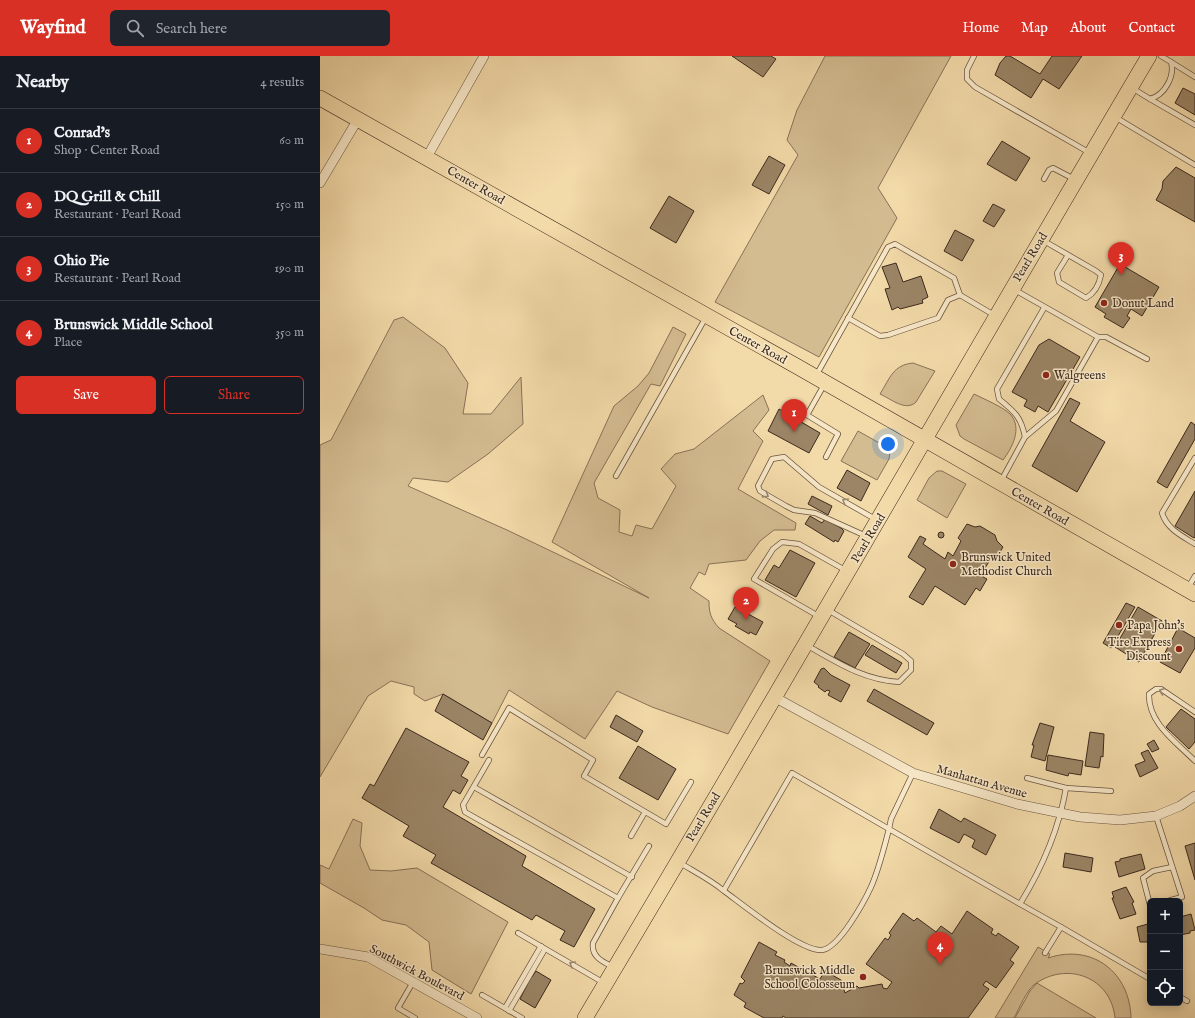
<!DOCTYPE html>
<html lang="en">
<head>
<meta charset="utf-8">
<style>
  :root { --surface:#171b24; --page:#20242c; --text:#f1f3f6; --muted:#9ea1a6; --line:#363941; --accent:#d93025 }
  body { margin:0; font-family:"IM FELL English",serif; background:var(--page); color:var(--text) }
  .controls { position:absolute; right:12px; bottom:12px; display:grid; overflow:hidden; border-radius:6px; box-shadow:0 2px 10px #0003 }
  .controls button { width:36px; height:36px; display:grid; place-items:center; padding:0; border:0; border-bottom:1px solid var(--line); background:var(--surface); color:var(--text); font:20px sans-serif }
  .you { position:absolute; left:568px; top:388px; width:14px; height:14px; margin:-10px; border:3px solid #fff; border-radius:50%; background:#1a73e8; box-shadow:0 0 0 6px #1a73e833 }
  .badge { display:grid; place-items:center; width:26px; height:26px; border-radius:50%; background:var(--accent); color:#fff; font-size:13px; font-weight:700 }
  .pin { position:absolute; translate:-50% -33px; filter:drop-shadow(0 1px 2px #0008) }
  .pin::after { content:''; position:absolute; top:21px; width:14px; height:12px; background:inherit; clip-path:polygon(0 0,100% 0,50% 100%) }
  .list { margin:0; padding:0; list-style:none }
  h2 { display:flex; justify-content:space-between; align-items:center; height:52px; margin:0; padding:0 16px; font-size:17px }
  h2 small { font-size:13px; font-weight:400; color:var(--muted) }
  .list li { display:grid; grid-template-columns:26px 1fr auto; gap:12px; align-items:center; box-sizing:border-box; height:64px; padding:0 16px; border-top:1px solid var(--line) }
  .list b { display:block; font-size:15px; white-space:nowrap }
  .list p { margin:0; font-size:13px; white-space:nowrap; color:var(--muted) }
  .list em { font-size:13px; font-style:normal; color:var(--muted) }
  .actions { display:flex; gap:8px; padding:12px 16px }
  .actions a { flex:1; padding:9px 0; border:1px solid var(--accent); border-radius:6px; text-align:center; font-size:14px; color:var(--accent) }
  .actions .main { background:var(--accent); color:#fff }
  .icon { flex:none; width:22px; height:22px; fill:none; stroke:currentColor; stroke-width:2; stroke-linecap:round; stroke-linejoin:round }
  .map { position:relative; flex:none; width:875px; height:962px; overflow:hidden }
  header { display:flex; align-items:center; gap:24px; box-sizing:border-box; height:56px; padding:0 20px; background:var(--accent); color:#fff }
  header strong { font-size:19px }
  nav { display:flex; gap:22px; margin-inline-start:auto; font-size:14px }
  .search { width:280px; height:36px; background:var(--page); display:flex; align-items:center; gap:10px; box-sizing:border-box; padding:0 14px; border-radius:6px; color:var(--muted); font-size:15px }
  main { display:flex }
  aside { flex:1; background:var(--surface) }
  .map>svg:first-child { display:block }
</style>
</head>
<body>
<header>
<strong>Wayfind</strong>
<div class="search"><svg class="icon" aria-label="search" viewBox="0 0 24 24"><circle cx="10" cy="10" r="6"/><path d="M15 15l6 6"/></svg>Search here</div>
<nav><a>Home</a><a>Map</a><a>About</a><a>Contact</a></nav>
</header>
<main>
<aside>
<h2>Nearby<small>4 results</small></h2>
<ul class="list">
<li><span class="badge">1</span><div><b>Conrad's</b><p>Shop · Center Road</p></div><em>60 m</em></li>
<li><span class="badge">2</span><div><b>DQ Grill &amp; Chill</b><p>Restaurant · Pearl Road</p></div><em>150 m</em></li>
<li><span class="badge">3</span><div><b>Ohio Pie</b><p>Restaurant · Pearl Road</p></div><em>190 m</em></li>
<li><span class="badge">4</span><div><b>Brunswick Middle School</b><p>Place</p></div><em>350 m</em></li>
</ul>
<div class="actions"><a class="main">Save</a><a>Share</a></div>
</aside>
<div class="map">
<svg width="875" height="962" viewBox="0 0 875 962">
  <rect width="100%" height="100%" fill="#f3daa9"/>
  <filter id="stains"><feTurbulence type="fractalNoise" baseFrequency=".005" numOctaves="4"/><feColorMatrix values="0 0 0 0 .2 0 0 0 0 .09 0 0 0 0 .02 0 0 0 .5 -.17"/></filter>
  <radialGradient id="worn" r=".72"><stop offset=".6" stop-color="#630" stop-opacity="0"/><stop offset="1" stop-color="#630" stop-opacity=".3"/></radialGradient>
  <g fill="#d4bc91" stroke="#887258">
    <path d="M505,0h126l-73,132 19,30 -78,139 -104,-55 83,-147 -11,-15 10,-30z"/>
    <path d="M83,261l42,31 23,35 -5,31h28l30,-37 2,47 -35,30 -40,28 -35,-4 -5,8 99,44 142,68 -97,-56 62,-136 24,-20 11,-13 24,-46 13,7 -26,52 -9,-2 -57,99 4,15 22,12 -1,22 13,4 4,-11 16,4 24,-43 -15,-17 14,-15 19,-5 69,-54 6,15 -16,21 10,10 -25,48 58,34 -1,7h-21l-14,11 -14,19 -37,4 -4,11 -6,-3 -9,16 19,13c0,12 2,18 10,27l51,33 -42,73 -76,-27 -35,-16 -32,48 -76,-49 -17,33 -49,-29 -18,7 -11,-7v-7l-23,-6 -23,15 -48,81v-332l11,-5 63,-120z"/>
    <path d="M593,307l22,8 -19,31c-10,10 -25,-3 -36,-8 10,-16 13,-29 33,-31z"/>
    <path d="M654,338c10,5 29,13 36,20 13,14 2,34 -7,46l-39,-21 -4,-3 -4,-11z"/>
    <path d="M538,375l25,14 7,7 -1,7 -12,21 -36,-19z"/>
    <path d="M617,415h5l24,13 -19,34 -30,-18 12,-22z"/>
    <path d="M33,763l9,4 -2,23 10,24 21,1 26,-3 91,54 -37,72 -39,-24 -3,-28 -23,-17 -24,-5 -18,-12 -44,-25v-18l9,4z"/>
    <path d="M718,891l12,7 -2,4c45,-15 82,15 83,60h-16c-4,-41 -48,-57 -80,-34 -8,5 -16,25 -21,34h-19z"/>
    <path d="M717,927l59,35h-81l15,-27z"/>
  </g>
  <g fill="#9b8566" stroke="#3b291e">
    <path d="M412,0h39l5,3 -13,18z"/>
    <path d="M686,0h4l30,18 12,-18h30l-23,33 -16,-10 -12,19 -36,-23 5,-12z"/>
    <path d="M863,32l12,6v21l-20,-12z"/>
    <path d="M682,85l28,17 -14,23 -29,-17z"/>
    <path d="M449,100l16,9 -16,29 -17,-9z"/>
    <path d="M856,111l19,11v44l-39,-22 6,-11 1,-8z"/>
    <path d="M349,140l25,15 -18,32 -26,-15z"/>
    <path d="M673,148l12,6 -11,17 -11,-6z"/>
    <path d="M635,174l19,10 -12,21 -18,-10z"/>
    <path d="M576,207l7,19 18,-6 7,21 -6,3 1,3 -23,6 -2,-2 -6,3 -7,-21 5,-1 -8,-21z"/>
    <path d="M800,208l39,23 -17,29 -11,-7 -4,7 3,2 -7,10 -19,-11 2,-3 -11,-7z"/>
    <path d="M729,283l31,18 -32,55 -10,-6 -3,6 -11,-6 3,-6 -15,-8 27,-47z"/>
    <path d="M750,342l10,5 -10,18 35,21 -28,50 -45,-26z"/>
    <path d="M459,353l41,24 -11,20 -41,-22z"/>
    <path d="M871,366l4,3v14l-28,49 -10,-6z"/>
    <path d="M527,414l23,13 -9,18 -24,-13z"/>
    <path d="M875,435v46l-1,1 -19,-12z"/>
    <path d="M492,440l20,10 -4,9 -20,-11z"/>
    <path d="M490,460l12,7 3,-4 16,9 3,3 -6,11 -3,-2 -1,2 -29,-18z"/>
    <path d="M647,468l8,3 5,-1 15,9 2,6 6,6 -6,10 -4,-2 -11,18 2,1 -1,3 4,2 -7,12 -4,-3 -11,17 -30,-19 -12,19 -14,-8 17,-28 -18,-12 12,-21 6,3 -3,5 22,15 3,-7 5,4 8,-15 -3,-3z"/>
    <circle cx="621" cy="479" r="3"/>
    <path d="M470,494l25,13 -19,34 -31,-17 9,-15 5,3z"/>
    <path d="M806,547l9,4 -24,41 -8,-5z"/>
    <path d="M415,551l28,15 -7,13 -6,-3 -1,2 -14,-8 2,-2 -9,-5z"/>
    <path d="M818,551l24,14 -23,41 -24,-15z"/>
    <path d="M858,572l17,10v10l-15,25 -20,-11z"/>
    <path d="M529,576l21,12 -15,24 -21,-11z"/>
    <path d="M552,589l30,18 -6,10 -31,-18z"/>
    <path d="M504,612l7,7 19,10 -9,17 -13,-7 2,-4 -3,-1 -2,2 -7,-5 1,-1 -5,-4 7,-13z"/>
    <path d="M554,633l60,34 -7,12 -60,-34z"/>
    <path d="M123,638l49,29 -9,17 -48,-29z"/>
    <path d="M861,653l14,10v23l-6,7 -23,-22z"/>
    <path d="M296,659l27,16 -6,11 -27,-15z"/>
    <path d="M720,667l14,4 -9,34 -14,-4 3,-12h-2z"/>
    <path d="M86,672l63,34 -8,14 7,4 -8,14 -7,-4 -10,17 83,49 -4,10 73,43 -21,38 -14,-7 5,-9 -29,-16 -4,5 -101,-57 5,-8 -33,-19 6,-10 -47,-28 8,-14 4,2z"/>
    <path d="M770,676l14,2 -1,23 -2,-1 -2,12 -14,-2z"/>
    <path d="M834,684l5,9 -7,3 -5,-8z"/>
    <path d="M318,690l38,23 -18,31 -39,-22z"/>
    <path d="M828,694l10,18 -18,9 -5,-12 10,-4 -4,-8z"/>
    <path d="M728,699l35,6 -2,14 -12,-2 -1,3 -22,-6z"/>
    <path d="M619,753l22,13 3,-4 32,17 -10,20 -14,-8 3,-7 -11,-6 -5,9 -29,-15z"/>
    <path d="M875,787v37l-10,-34z"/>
    <path d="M745,797l28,5 -2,14 -28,-5z"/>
    <path d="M821,798l4,15 -26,8 -4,-15 5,-1v-2z"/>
    <path d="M806,831l8,15 -2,1 4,11 -16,5 -8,-21h2l-2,-6z"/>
    <path d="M647,855l26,18 -2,4 5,3 2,-3 21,14 -9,13 4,3 -18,25 -10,-7 -3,4 6,4 -21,29h-182l-3,-2 -1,2h-18l-20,-11 2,-4 -12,-8 6,-12 2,1 3,-3 -4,-4 18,-35 18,10 -2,3 10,5 -1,2 6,4 1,-3 29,16 5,-8 16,9 4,13 12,-7 2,2 23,-4 1,4 4,1 5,-7 -26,-18 19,-26 3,2 3,-5 -2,-2 14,-20 11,8 3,-3 19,14 5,-6 11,8z"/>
    <path d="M871,858l4,16 -5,1v2l-10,2v-18z"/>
    <path d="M828,866h2v20h-10l-3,-15 11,-3z"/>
    <path d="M216,915l15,9 -16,28 -15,-9 7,-14 -6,-4 4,-8 7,4z"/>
  </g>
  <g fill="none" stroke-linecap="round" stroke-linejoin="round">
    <g stroke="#695541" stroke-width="6">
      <g id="service">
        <path d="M654,0l-7,14v9l8,8 115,66"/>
        <path d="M851,6l24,15"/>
        <path d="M812,32l18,11c15,-4 25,-23 21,-37l-10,-6"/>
        <path d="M830,43l45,26"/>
        <path d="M795,61l80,48"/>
        <path d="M724,123l5,-9 4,-2 21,11"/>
        <path d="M724,185l52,30 5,4c-2,10 -6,18 -15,23l-27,-16 -2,-9 11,-18"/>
        <path d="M695,234l83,47h8l41,22"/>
        <path d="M528,262l32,18 8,-1 50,-17 10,-18 12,-5"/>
        <path d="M497,318l71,-127 7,-3 59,34 6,17 34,20"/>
        <path d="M504,329l-17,30 31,19 -12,23"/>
        <path d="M705,381l31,-26 42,-74"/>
        <path d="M875,402l-33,55c5,16 20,23 33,31"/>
        <path d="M296,420l90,-159"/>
        <path d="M681,425l24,-44c-4,-20 -10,-25 -26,-38l-2,-10 47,-81"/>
        <path d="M546,480l-51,-23 -21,-3 -8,-4 -26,-15 -2,-5 14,-27 12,-2 35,30 56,32"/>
        <path d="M868,532l7,-12"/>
        <path d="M500,561l-66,-38 19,-30 9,-7 17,2 46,26"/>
        <path d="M488,590c30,17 56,34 91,36l12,-12v-9l-8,-7 -75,-44"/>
        <path d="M875,656l-34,-23h-5l-7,5c-1,29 27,48 46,67"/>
        <path d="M162,699l27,-47 84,52 -9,16 82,48 25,-42"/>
        <path d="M169,704l-26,45 2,7 153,86 -25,45c-2,14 10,19 20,24"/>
        <path d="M707,722l39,10 45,3"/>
        <path d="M154,731l158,90"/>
        <path d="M836,760l26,81 -14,4"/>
        <path d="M311,780l14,-24"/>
        <path d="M360,807c15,9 31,17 44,28 18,13 77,61 98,59 17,-2 42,-48 49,-63 8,-18 13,-39 18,-58l131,75c22,-36 39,-75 46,-116"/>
        <path d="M404,834l68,-117 97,56 2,-10 22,-46"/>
        <path d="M298,842l31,-52"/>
        <path d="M700,848l41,23"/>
        <path d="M830,849l-7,-27 10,-7 19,-4"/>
        <path d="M198,877l86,50"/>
        <path d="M725,897l16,-26 89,52"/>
        <path d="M93,926l-15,26 17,10"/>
        <path d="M162,939l40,23"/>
        <path d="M860,941l7,4"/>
        <path d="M185,952l36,-62"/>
        <path d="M189,955l36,-62"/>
      </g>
    </g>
    <g stroke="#695541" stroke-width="10">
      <g id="minor">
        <path d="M107,101l57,-101"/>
        <path d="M0,127l38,-64"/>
        <path d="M456,642l137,75 104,31 63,13 40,3 36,-4 24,-10 15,-10"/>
        <path d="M0,893l48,8 109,61"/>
      </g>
    </g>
    <g stroke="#3b291e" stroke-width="16">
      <g id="primary">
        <path d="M0,42l478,269 397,227"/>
        <path d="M265,962c191,-319 375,-642 564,-962"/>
      </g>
    </g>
    <use href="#service" stroke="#f7e7c7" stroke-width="4.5"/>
    <use href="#minor" stroke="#f7e7c7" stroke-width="9"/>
    <use href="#primary" stroke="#f3daa9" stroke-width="15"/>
  </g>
  <defs><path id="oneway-chevron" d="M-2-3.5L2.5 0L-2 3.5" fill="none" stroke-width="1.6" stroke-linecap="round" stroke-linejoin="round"/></defs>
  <g stroke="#998872">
    <use href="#oneway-chevron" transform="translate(446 439) rotate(32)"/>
    <use href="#oneway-chevron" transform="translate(525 445) rotate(-150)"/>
    <use href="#oneway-chevron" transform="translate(842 635) rotate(-158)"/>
    <use href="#oneway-chevron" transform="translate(252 908) rotate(-150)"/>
  </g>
  <g fill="#8f2418" stroke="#f7e7c7" stroke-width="1.5">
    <circle cx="784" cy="247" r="4"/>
    <circle cx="726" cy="319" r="4"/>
    <circle cx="633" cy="508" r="4"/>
    <circle cx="799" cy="569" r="4"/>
    <circle cx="859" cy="593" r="4"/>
    <circle cx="543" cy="921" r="4"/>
  </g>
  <g text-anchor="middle" stroke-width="3" stroke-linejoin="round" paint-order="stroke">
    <g font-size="12" fill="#3b291e" stroke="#f7e7c7">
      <text transform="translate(156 129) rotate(30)" y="4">Center Road</text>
      <text transform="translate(710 201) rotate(-59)" y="4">Pearl Road</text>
      <text transform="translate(438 289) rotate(29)" y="4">Center Road</text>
      <text transform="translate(720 450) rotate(30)" y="4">Center Road</text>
      <text transform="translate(548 482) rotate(-59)" y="4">Pearl Road</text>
      <text transform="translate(662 725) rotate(16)" y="4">Manhattan Avenue</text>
      <text transform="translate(383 761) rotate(-59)" y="4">Pearl Road</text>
      <text transform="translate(97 916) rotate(28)" y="4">Southwick Boulevard</text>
    </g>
    <g font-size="12" fill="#3b291e" stroke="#f7e7c7" text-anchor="start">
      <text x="792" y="251">Donut Land</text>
      <text x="734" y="323">Walgreens</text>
      <text x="641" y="505">Brunswick United<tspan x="641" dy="14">Methodist Church</tspan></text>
      <text x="807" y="573">Papa John's</text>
      <text x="851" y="590" text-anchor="end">Tire Express<tspan x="851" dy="14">Discount</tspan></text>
      <text x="535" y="918" text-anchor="end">Brunswick Middle<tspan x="535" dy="14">School Colosseum</tspan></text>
    </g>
  </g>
  <rect width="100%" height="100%" filter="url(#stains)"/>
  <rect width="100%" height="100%" fill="url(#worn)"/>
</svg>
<div class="controls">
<button>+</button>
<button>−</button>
<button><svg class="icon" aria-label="locate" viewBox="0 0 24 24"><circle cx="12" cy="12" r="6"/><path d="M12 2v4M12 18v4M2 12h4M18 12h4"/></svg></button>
</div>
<div class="you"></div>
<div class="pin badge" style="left:474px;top:376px">1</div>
<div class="pin badge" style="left:426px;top:564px">2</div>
<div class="pin badge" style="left:801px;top:219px">3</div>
<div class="pin badge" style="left:620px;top:909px">4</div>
</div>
</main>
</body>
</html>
